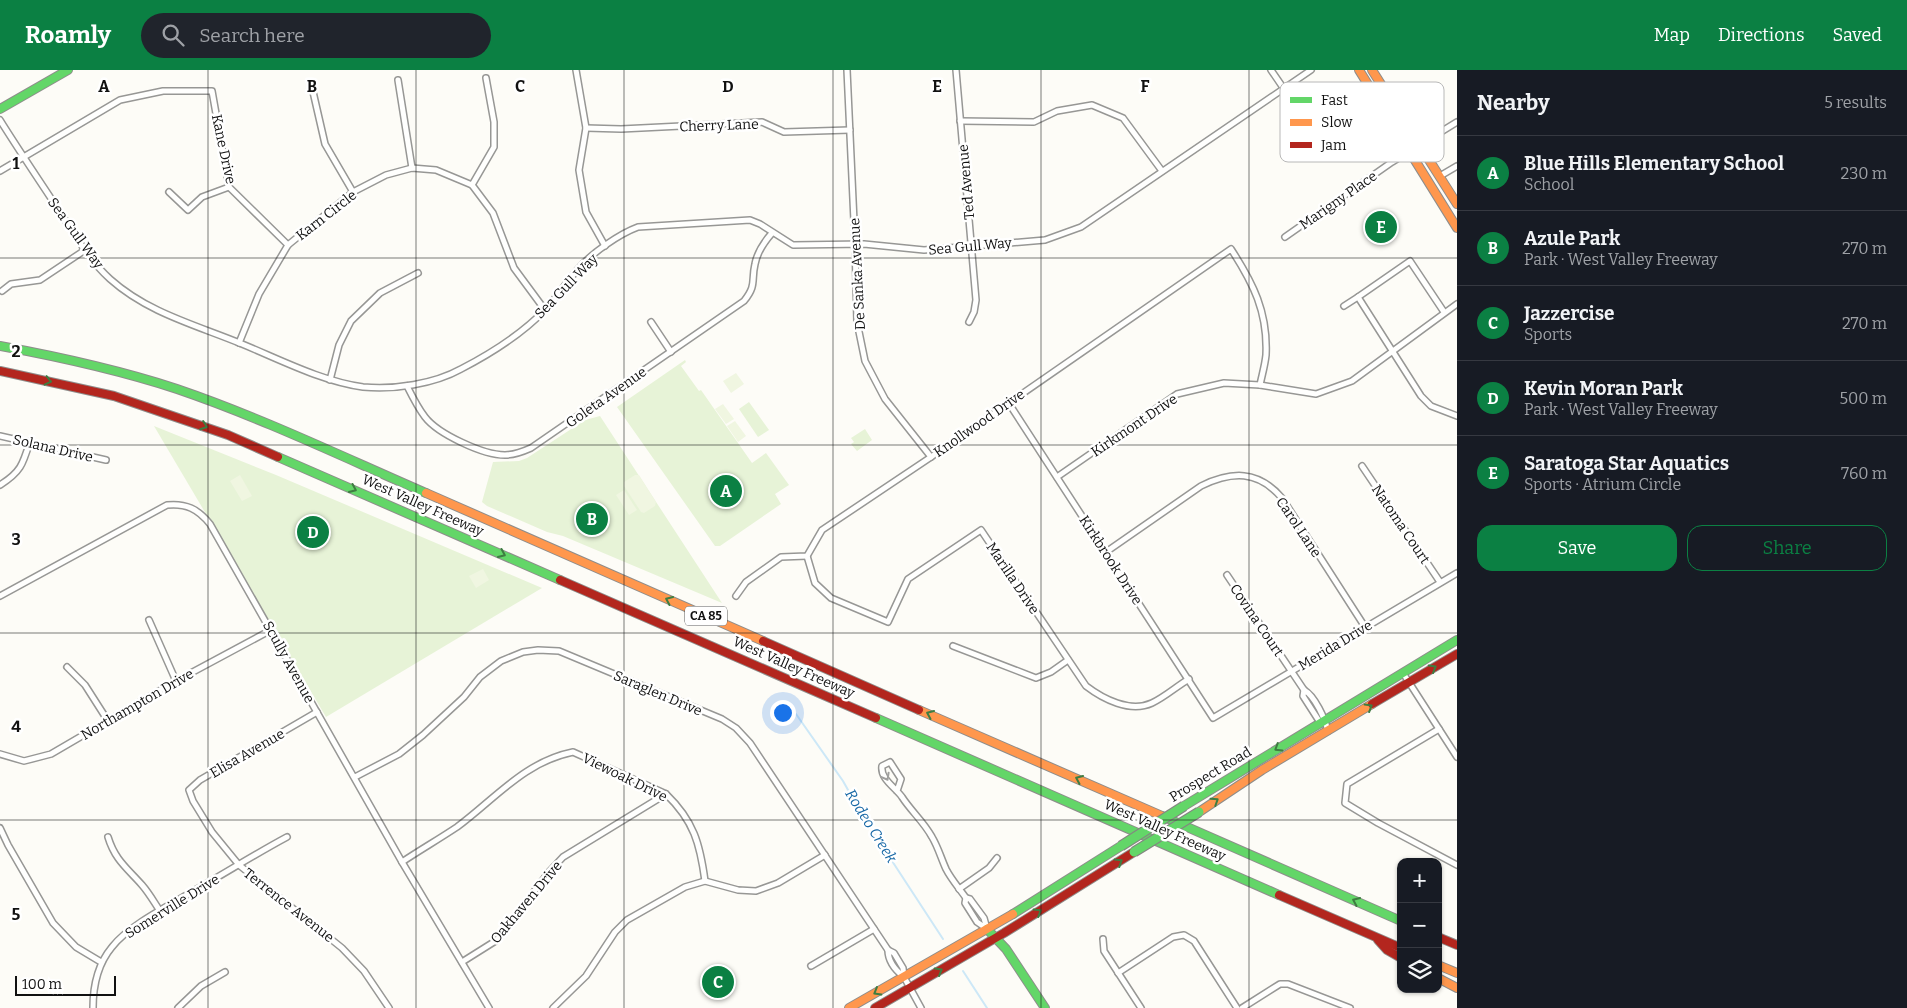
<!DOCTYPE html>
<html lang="en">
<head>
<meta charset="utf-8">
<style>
  :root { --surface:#171b24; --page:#20242c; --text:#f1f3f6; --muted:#9ea1a6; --line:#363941; --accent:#0b8043 }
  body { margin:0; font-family:Bitter,serif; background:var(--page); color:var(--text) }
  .controls { position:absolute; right:15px; bottom:15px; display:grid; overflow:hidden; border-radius:10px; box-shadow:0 1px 4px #0004 }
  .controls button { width:45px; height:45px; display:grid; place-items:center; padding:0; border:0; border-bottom:1px solid var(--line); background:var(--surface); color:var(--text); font:25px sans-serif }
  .scale { position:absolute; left:15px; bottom:12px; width:101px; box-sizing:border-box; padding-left:5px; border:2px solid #111; border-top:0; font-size:14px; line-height:18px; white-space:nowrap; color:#111; -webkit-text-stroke:4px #fff; paint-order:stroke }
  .you { position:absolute; left:782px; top:642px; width:18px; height:18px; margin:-12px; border:4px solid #fff; border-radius:50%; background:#1a73e8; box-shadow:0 0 0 8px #1a73e833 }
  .badge { display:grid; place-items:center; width:32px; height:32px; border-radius:50%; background:var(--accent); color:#fff; font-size:16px; font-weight:700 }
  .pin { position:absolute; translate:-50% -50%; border:2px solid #fff; box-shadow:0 1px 5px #0006 }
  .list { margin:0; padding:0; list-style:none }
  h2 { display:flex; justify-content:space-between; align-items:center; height:65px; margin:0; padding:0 20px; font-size:21px }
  h2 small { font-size:16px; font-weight:400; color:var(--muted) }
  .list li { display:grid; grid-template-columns:32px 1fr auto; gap:15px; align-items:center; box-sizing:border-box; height:75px; padding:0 20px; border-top:1px solid var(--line) }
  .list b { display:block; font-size:19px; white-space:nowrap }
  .list p { margin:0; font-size:16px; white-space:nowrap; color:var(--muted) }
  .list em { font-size:16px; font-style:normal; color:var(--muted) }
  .actions { display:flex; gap:10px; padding:15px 20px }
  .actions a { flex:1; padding:11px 0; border:1px solid var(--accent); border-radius:15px; text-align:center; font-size:18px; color:var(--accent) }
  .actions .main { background:var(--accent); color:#fff }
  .icon { flex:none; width:28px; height:28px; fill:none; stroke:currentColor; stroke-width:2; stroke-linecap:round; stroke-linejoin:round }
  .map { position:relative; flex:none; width:1457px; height:938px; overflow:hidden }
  header { display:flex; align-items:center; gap:30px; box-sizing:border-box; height:70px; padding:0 25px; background:var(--accent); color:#fff }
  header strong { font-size:24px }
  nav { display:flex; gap:28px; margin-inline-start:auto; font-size:18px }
  .search { width:350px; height:45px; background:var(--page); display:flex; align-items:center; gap:12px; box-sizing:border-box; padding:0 18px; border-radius:28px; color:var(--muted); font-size:19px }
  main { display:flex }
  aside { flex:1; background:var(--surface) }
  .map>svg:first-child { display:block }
</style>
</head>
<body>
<header>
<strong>Roamly</strong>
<div class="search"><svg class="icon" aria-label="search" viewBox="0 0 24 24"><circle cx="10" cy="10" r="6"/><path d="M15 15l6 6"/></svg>Search here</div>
<nav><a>Map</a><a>Directions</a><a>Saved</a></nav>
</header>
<main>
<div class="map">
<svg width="1457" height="938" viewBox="0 0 1457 938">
  <rect width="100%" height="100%" fill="#fdfcf7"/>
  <g fill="#e7f3d7">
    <path d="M685,290l1,2 -5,4 18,25 2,-1 51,73 14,-10 23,32 -14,9 6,10 -61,42h-5l-98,-139z"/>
    <path d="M749,332l20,28 -11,7 -19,-28z"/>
    <path d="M600,346l122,187 -159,-67 -16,-4 -60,-26 -5,-4 11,-40 26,-1 8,-3 58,-38z"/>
    <path d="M154,356l122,49 266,113 -216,129z"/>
    <path d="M865,359l7,11 -15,11 -6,-7 3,-2 -3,-4z"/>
  </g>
  <g fill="#f0f6e1">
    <path d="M736,303l8,11 -13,9 -8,-12z"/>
    <path d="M723,334l11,15 -8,5 -11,-15z"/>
    <path d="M735,351l11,15 -8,6 -11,-16z"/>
    <path d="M240,405l12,21 -10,5 -12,-20z"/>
    <path d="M635,405h4l17,27 -1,4 -11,7 -3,-1 -17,-26v-4z"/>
    <path d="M624,420l13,20 -8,5 -13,-20z"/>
    <path d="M483,499l6,11 -13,8 -7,-12z"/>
  </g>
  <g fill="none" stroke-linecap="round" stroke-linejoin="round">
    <g stroke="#cde8f7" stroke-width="2">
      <path d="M796,644l47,67 19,34 81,124"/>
      <path d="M963,901l24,37"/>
    </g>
    <g stroke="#979795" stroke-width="8">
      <g id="street">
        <path d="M576,0l10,58 -7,42 7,42 19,34"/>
        <path d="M847,0l8,173 2,79 8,39 20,38 46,58"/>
        <path d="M956,0l20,230 -2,12 -5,10"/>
        <path d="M1271,0l13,19"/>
        <path d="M398,10l14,88"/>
        <path d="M311,13l14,61 28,48"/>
        <path d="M0,50c20,32 41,63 62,95 14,22 28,46 48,64 38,34 86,46 132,65 39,16 79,37 121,43 31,3 71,-3 98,-18 29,-15 62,-36 85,-60 12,-13 21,-28 33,-41 13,-15 40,-34 59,-41l112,-7 10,4 33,21 71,-1 60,6 121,-10 36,-13 230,-157"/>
        <path d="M960,51l74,1 23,-11 35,-6 31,13 39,53"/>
        <path d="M586,58l35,1 141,-7 22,10 66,-2"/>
        <path d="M0,101l120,-71 43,-9h49l17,96 59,58"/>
        <path d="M1440,106l17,-10"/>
        <path d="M472,115l22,-38v-25l-8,-44"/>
        <path d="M169,122l19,18 14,-13 27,-10"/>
        <path d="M1285,167l107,-75 65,-40"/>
        <path d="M2,221l9,-7 29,-4 45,-30"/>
        <path d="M1344,236l14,-9"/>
        <path d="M1444,242l-34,-51 -52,36 63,99 10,10 26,10"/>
        <path d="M651,252l20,30"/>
        <path d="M239,273l20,-49 29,-49 65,-53 33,-17 26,-7 24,2 36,15 21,28 21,55 31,42"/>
        <path d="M330,310l9,-35 12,-24 29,-28 38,-20"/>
        <path d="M407,316c5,10 11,22 18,31 13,17 58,38 80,38 9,0 17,-3 26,-7l213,-147c13,-16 7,-20 11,-37 2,-11 10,-23 17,-31"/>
        <path d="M1008,332l205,316 244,-145"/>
        <path d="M0,366l106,24"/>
        <path d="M1362,396l78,116"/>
        <path d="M1057,407l120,-83 47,-11 36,2 56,9 36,-13 105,-77"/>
        <path d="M0,415c21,-13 23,-21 30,-44"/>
        <path d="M1106,482l95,-66c31,-15 57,-16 81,12l83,129"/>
        <path d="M807,486l8,27 16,15 57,24 20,-43 73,-49 105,156c17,13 44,27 66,17 13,-6 25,-17 37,-24"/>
        <path d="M1227,505l77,115c11,6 21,29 24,41"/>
        <path d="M0,526l167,-91c19,-2 31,4 43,19l192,338 87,146"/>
        <path d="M736,526l10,-14 35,-25 26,-1 15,-26 109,-73 300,-208c22,34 37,63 35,106 -1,10 -4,20 -6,30"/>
        <path d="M149,550l27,61"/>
        <path d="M953,576l83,32 15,-6 17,-12"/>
        <path d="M67,597l18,18 23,36"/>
        <path d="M1403,603l36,56"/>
        <path d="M1304,620l-1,6 18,28"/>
        <path d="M317,642l-117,68 -11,10 4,11 19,31 27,33 103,83 22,23 25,37"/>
        <path d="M0,684l24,7 27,-7 125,-73 95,-51"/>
        <path d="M1457,687l-18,-28 -92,55 -2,19 33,20 79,42"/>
        <path d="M355,707l44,-23 24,-19 41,-38 16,-20 21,-16 22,-9 15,-2 21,1 163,68 14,9 14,15 138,207 6,3 9,15 1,9 17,31"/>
        <path d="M897,721l4,-12 -11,-17 -8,4c-2,13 13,21 20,31 9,14 22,25 30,40 6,10 9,21 14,32 5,10 13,19 20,29l4,1 14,19 3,11"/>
        <path d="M0,758l8,17 45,78 23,24 25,15"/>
        <path d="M108,767c7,23 19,31 34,48 7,8 12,17 18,26"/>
        <path d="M402,792c18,-12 37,-23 55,-35 38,-28 67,-65 116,-75l93,42c28,27 34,50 39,87"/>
        <path d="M959,819l30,-21 8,-10"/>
        <path d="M966,828l-1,5 12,19 10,7"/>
        <path d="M1103,869l1,12 37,57"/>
        <path d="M888,880c0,11 7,20 16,27"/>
        <path d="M462,892l35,-22 52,-68 14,-15 103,-63"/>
        <path d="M811,896l63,-37"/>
        <path d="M1118,903l55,-36 11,-2 10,6 43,67"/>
        <path d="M93,938c0,-22 4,-43 19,-61 18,-23 60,-43 85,-58 30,-17 60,-36 90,-52"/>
        <path d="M178,938l23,-22 24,-14"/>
        <path d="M553,938l33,-32 29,-44 12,-12 58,-33 20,-6 33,9 18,1 22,-8 47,-28"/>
        <path d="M1242,938l38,-24h8l62,24"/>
      </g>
    </g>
    <g stroke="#8e8d8b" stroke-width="10">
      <g id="fast">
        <path d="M0,39l68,-39"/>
        <path d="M0,276c60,11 119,24 177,43 85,29 166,68 249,104"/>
        <path d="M278,387l282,123"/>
        <path d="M876,648l403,177"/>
        <path d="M1184,736l273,-166"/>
        <path d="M1162,746l239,105"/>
        <path d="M1013,844l108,-68"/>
        <path d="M987,859l19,20 39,59"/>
      </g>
    </g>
    <g stroke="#8e8d8b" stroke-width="10">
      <g id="slow">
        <path d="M1359,0l98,158"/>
        <path d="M1372,0l85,134"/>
        <path d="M426,423l337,148"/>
        <path d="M919,640l243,106"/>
        <path d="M1199,742l63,-42 110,-66"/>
        <path d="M1438,895l19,8"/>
        <path d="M1438,908l19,10"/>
        <path d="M849,938l164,-94"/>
      </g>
    </g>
    <g stroke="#8e8d8b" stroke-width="10">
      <g id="jam">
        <path d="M0,301l114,25 114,39 50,22"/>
        <path d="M560,510l316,138"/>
        <path d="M763,571l156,69"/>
        <path d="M1372,634l85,-50"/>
        <path d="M1279,825l122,53"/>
        <path d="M1438,867l19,8"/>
        <path d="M1378,870l9,10 14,8"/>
        <path d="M875,938l129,-75 130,-81"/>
      </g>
    </g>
    <use href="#street" stroke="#fffffe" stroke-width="5"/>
    <use href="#fast" stroke="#63d668" stroke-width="8"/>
    <use href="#slow" stroke="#ff974d" stroke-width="8"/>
    <use href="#jam" stroke="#b3261e" stroke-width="8"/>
    <g stroke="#858482" stroke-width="11" stroke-linecap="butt">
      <g id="fast-bridge">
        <path d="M1121,776l63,-40"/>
        <path d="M1134,782l65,-40"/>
      </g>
    </g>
    <use href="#fast-bridge" stroke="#63d668" stroke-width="9"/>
  </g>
  <defs><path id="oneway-chevron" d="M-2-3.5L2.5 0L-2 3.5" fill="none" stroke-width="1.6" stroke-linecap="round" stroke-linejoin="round" transform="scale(1.25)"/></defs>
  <g stroke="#3e7d41">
    <use href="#oneway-chevron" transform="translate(48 311) rotate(13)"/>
    <use href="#oneway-chevron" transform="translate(204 356) rotate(20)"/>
    <use href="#oneway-chevron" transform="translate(353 419) rotate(24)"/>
    <use href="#oneway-chevron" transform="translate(502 484) rotate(24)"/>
    <use href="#oneway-chevron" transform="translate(669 530) rotate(-156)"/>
    <use href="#oneway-chevron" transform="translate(1433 598) rotate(-30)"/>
    <use href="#oneway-chevron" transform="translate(1369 637) rotate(-31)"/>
    <use href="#oneway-chevron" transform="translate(930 644) rotate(-156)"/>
    <use href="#oneway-chevron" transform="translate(1278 678) rotate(148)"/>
    <use href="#oneway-chevron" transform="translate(1079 709) rotate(-156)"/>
    <use href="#oneway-chevron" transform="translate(1215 731) rotate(-33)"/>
    <use href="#oneway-chevron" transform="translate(1119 792) rotate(-32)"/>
    <use href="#oneway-chevron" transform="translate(1356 831) rotate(-156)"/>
    <use href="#oneway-chevron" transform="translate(1038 842) rotate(-32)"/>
    <use href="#oneway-chevron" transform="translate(939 901) rotate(-30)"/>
    <use href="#oneway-chevron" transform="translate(877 922) rotate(150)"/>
  </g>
  <use stroke="#a0a09f" href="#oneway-chevron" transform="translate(886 707) rotate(61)"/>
  <path fill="none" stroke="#111" stroke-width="1" stroke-opacity="0.55" d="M208,0v938M416,0v938M624,0v938M833,0v938M1041,0v938M1249,0v938M0,188h1457M0,375h1457M0,563h1457M0,750h1457"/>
  <g text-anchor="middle" stroke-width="5" stroke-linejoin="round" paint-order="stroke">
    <rect fill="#fff" stroke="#585858" stroke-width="1" x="685" y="536.5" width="42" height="19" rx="4"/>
    <g font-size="12" font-weight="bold" fill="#111">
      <text x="706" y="550">CA 85</text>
    </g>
    <g font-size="14" fill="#111" stroke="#fff">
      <text transform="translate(719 55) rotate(-2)" y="5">Cherry Lane</text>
      <text transform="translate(224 79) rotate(78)" y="5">Kane Drive</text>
      <text transform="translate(966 112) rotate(-95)" y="5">Ted Avenue</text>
      <text transform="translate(1338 130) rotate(-35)" y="5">Marigny Place</text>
      <text transform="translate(326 145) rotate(-38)" y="5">Karn Circle</text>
      <text transform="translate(76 163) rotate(54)" y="5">Sea Gull Way</text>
      <text transform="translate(970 176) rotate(-5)" y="5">Sea Gull Way</text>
      <text transform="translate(857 204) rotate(-93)" y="5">De Sanka Avenue</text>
      <text transform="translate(566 216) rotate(-46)" y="5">Sea Gull Way</text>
      <text transform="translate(606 327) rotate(-35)" y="5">Goleta Avenue</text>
      <text transform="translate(979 353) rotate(-35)" y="5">Knollwood Drive</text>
      <text transform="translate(1134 355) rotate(-34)" y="5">Kirkmont Drive</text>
      <text transform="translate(53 378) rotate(13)" y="5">Solana Drive</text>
      <text transform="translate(423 435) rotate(24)" y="5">West Valley Freeway</text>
      <text transform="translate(1401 454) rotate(56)" y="5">Natoma Court</text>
      <text transform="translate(1299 457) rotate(56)" y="5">Carol Lane</text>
      <text transform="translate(1111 490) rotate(57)" y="5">Kirkbrook Drive</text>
      <text transform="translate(1013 508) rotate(56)" y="5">Marilla Drive</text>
      <text transform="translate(1257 550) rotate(56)" y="5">Covina Court</text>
      <text transform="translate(1335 575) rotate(-31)" y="5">Merida Drive</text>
      <text transform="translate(289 592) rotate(61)" y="5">Scully Avenue</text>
      <text transform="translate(794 597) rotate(24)" y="5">West Valley Freeway</text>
      <text transform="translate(658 623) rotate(23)" y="5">Saraglen Drive</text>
      <text transform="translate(137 634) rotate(-30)" y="5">Northampton Drive</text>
      <text transform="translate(247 683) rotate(-30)" y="5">Elisa Avenue</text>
      <text transform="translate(1210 704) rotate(-31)" y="5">Prospect Road</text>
      <text transform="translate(625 707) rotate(26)" y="5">Viewoak Drive</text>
      <text transform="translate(1165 760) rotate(24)" y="5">West Valley Freeway</text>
      <text transform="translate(526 832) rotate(-50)" y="5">Oakhaven Drive</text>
      <text transform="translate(289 835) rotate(38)" y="5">Terrence Avenue</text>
      <text transform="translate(172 836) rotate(-32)" y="5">Somerville Drive</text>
    </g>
    <g font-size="15" font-style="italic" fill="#1768a6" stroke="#fff">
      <text transform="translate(871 756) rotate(58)" y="5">Rodeo Creek</text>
    </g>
  </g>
  <rect x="1280" y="12" width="164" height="80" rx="8" fill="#fff" stroke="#b8b8b8" stroke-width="1"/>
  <rect x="1290" y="27" width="22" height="6" fill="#63d668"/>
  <rect x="1290" y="49" width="22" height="7" fill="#ff974d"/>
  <rect x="1290" y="72" width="22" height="6" fill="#b3261e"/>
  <g font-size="14" fill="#111">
    <text x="1321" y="35">Fast</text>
    <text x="1321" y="57">Slow</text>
    <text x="1321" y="80">Jam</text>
  </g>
  <g font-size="16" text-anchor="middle" font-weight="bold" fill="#111" stroke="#fff" stroke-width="5" stroke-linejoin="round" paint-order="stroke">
    <text x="104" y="22">A</text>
    <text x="312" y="22">B</text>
    <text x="520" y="22">C</text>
    <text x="728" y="22">D</text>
    <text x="937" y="22">E</text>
    <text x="1145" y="22">F</text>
    <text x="16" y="99">1</text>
    <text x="16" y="287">2</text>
    <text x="16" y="475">3</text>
    <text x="16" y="662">4</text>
    <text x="16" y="850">5</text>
  </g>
</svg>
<div class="controls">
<button>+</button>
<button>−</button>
<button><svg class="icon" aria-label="layers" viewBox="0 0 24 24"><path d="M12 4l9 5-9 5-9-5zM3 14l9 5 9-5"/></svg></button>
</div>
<div class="scale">100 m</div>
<div class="you"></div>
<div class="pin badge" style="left:726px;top:421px">A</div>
<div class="pin badge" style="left:592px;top:449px">B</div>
<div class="pin badge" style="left:718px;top:912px">C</div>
<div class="pin badge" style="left:313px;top:462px">D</div>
<div class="pin badge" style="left:1381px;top:157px">E</div>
</div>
<aside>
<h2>Nearby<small>5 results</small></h2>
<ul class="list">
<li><span class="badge">A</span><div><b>Blue Hills Elementary School</b><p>School</p></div><em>230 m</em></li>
<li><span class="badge">B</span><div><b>Azule Park</b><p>Park · West Valley Freeway</p></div><em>270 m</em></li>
<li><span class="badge">C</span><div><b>Jazzercise</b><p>Sports</p></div><em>270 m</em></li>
<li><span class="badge">D</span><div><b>Kevin Moran Park</b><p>Park · West Valley Freeway</p></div><em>500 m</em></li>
<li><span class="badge">E</span><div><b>Saratoga Star Aquatics</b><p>Sports · Atrium Circle</p></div><em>760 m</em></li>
</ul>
<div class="actions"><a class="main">Save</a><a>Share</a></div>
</aside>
</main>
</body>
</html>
